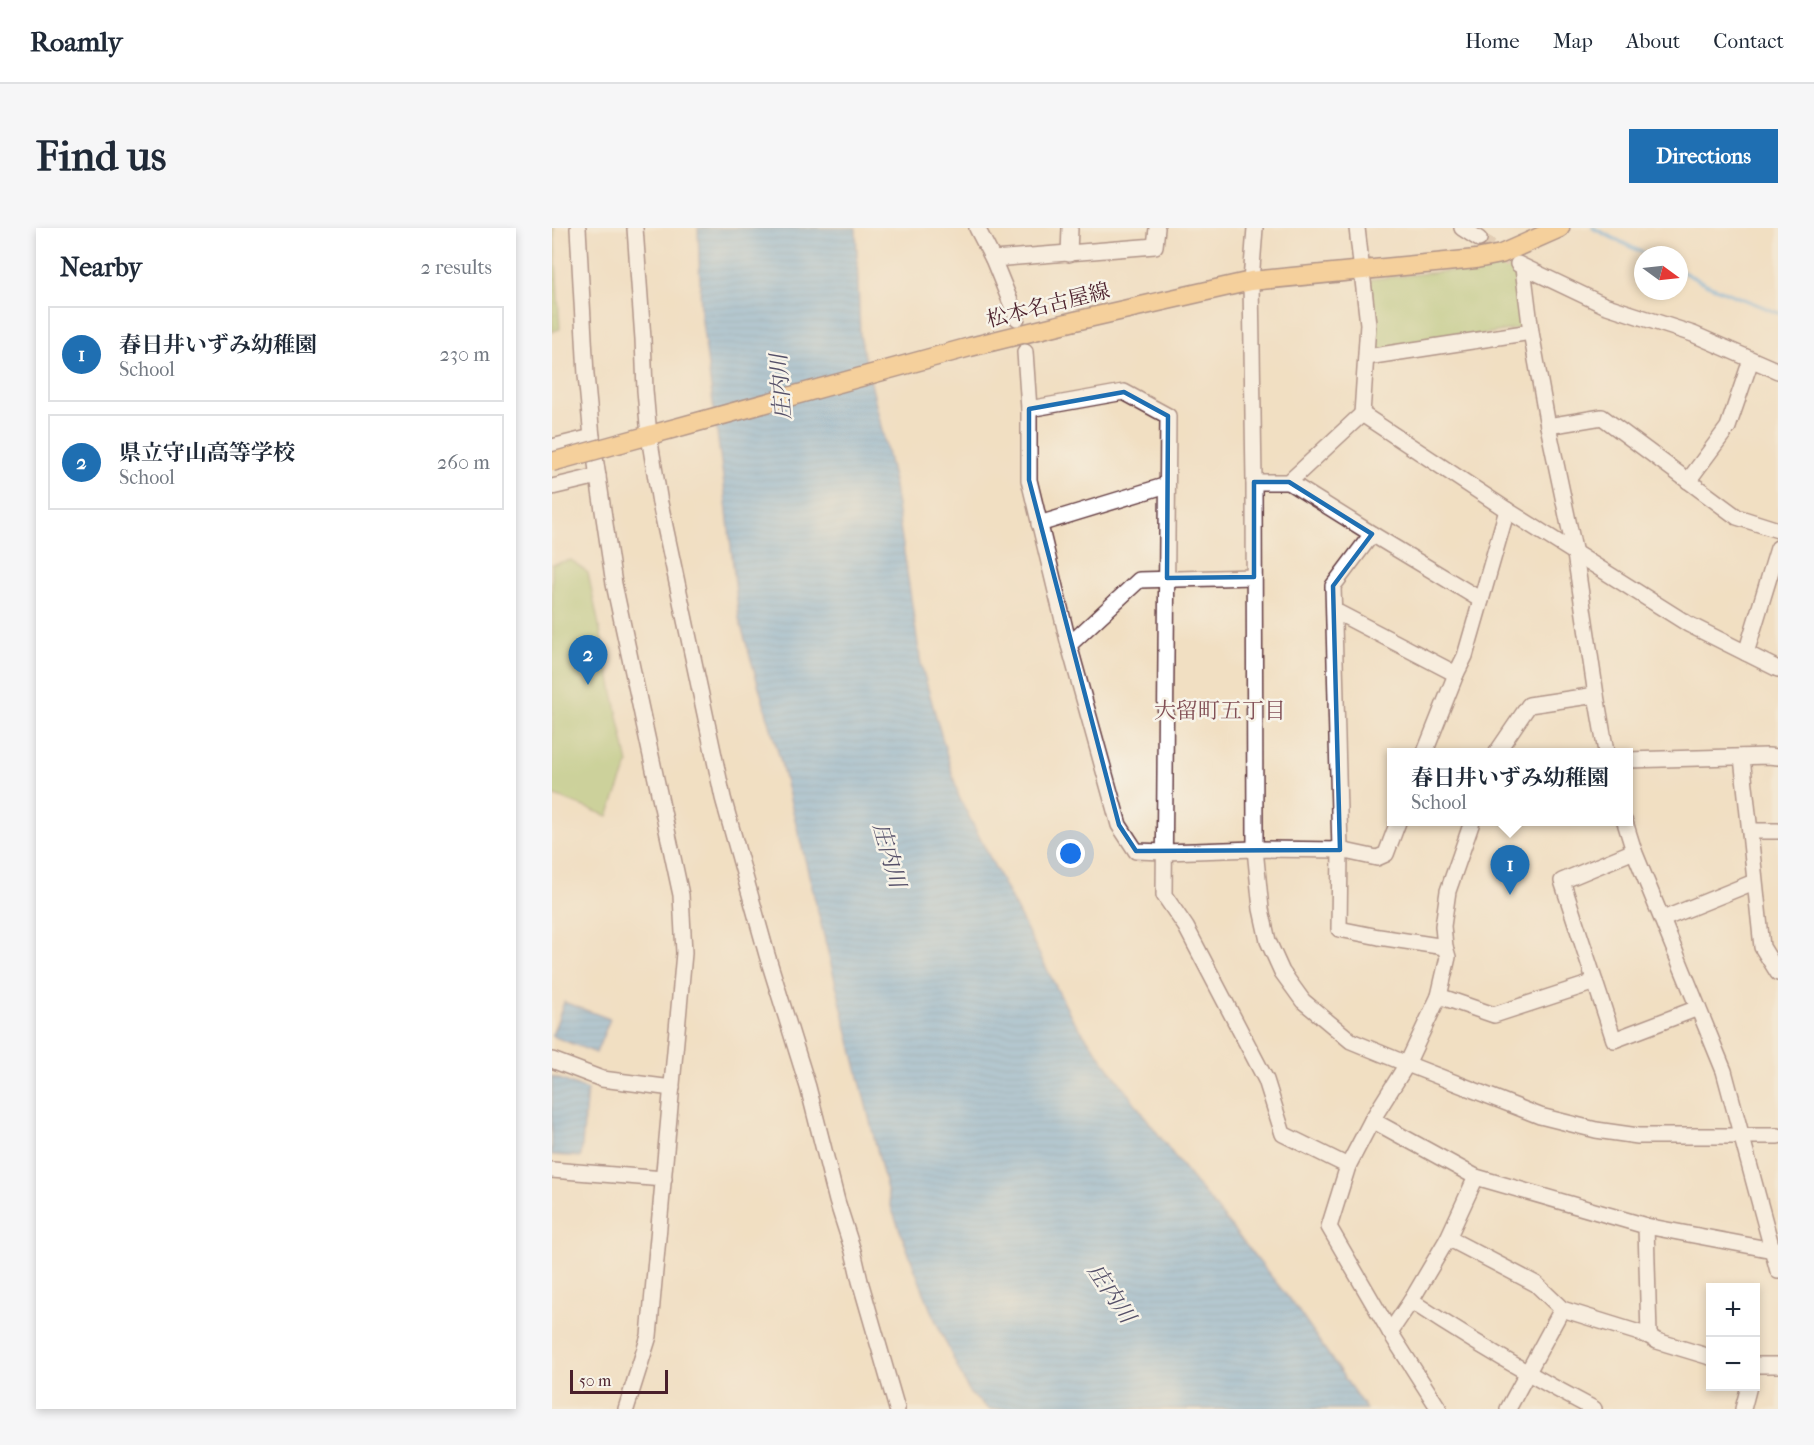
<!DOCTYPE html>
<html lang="en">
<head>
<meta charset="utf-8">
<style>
  :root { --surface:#fff; --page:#f6f6f7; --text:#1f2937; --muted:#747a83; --line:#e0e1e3; --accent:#1f6fb2 }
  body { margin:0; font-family:"IM FELL French Canon","Noto Serif JP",serif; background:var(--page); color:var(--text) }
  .controls { position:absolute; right:18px; bottom:18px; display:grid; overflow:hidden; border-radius:0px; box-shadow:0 3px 9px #0003 }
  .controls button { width:54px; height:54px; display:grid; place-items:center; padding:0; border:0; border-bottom:2px solid var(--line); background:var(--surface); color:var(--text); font:30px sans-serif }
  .compass { position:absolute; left:1082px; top:18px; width:54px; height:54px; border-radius:50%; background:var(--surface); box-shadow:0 3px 9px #0003; rotate:105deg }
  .scale { position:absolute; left:18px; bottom:15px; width:98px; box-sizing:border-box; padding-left:6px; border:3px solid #4a1f2b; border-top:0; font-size:16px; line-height:21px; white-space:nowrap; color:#4a1f2b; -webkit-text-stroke:4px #f7f3e8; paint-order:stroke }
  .you { position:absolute; left:519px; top:626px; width:21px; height:21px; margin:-15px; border:4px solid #fff; border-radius:50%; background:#1a73e8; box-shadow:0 0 0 9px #1a73e833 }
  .badge { display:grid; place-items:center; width:39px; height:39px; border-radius:50%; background:var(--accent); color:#fff; font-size:20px; font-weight:700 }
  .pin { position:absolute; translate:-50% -50px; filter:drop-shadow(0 2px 3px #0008) }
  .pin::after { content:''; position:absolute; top:32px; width:21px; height:18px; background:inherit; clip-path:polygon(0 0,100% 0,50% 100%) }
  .popup { position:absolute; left:835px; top:520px; width:246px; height:78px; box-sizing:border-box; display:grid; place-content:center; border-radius:0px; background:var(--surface); filter:drop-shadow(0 2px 4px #0005); font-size:20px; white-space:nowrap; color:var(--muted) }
  .popup b { font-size:22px; color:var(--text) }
  .popup::after { content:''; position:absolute; left:50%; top:100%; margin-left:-12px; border:12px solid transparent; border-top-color:var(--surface) }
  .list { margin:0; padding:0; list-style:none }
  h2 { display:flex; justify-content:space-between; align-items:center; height:78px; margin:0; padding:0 24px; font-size:26px }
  h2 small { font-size:20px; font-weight:400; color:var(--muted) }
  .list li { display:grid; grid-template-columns:39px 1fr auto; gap:18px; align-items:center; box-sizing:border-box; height:96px; margin:0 12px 12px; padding:0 12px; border:2px solid var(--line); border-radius:0px }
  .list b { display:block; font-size:22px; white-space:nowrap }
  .list p { margin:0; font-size:20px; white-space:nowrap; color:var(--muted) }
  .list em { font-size:20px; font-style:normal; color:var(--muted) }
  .map { position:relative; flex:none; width:1226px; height:1181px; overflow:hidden; border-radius:0px }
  header { display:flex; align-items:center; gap:36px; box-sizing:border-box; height:84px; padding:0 30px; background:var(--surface); border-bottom:2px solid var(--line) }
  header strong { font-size:28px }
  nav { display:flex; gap:33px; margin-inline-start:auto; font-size:21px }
  .intro { display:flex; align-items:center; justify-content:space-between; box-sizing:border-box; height:144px; padding:0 36px }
  h1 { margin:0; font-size:42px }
  .button { padding:15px 27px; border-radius:0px; background:var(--accent); color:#fff; font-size:21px; font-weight:700 }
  main { display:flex; gap:36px; padding:0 36px }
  aside { flex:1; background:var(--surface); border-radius:0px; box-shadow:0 3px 9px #0003 }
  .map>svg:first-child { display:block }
</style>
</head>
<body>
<header>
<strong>Roamly</strong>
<nav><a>Home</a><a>Map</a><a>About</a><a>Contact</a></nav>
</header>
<div class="intro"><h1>Find us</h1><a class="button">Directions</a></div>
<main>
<aside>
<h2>Nearby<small>2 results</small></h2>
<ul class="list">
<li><span class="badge">1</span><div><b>春日井いずみ幼稚園</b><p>School</p></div><em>230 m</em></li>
<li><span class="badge">2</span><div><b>県立守山高等学校</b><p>School</p></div><em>260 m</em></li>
</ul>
</aside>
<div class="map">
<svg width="1226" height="1181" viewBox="0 0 1226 1181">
  <defs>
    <pattern id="grass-dots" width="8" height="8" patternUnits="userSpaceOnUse" patternTransform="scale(1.5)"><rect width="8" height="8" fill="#a0c26b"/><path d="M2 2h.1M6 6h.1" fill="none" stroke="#8ba65d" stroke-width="1.8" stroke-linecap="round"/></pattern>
    <pattern id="water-rules" width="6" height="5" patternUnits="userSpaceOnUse" patternTransform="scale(1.5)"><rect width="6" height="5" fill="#69aadd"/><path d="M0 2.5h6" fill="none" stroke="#588ab3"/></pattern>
  </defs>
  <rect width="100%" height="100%" fill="#f7f3e8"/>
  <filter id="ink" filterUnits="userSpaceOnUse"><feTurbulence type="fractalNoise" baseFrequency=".0167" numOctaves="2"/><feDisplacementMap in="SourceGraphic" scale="12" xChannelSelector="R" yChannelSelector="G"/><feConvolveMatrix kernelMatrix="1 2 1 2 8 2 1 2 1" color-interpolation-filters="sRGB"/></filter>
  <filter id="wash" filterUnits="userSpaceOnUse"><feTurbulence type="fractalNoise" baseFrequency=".008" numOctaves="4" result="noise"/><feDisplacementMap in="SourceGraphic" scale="24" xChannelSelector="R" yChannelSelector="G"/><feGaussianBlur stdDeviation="1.35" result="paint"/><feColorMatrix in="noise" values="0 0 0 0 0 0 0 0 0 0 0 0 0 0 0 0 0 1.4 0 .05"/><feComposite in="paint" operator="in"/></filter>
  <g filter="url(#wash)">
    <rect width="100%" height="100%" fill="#f1dfc2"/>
    <path fill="url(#grass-dots)" stroke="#75704b" stroke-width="1.5" d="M0,0h2l6,101 -8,3z"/>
    <g fill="#a0c26b" stroke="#75704b" stroke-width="1.5">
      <path d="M952,34l7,4 4,5 9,52 -3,5 -145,24 -4,-3 -3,-65 3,-5 105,-11z"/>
      <path d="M19,332l17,13 40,191 -20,52 -56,-21v-231z"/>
    </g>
    <g fill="url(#water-rules)" stroke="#5a6484" stroke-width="1.5">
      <path d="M146,0h158l4,108 32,137 29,191 38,133 113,221 106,143 117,145 71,103h-377l-19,-15 -39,-83 -39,-101 -112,-451 -41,-140 -15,-134 -23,-171z"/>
      <path d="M12,774l46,17 -14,34 -44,-17z"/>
      <path d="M0,848l35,14 -6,67 -29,-2z"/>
    </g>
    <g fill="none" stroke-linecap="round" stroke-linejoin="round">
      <g stroke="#69aadd" stroke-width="4">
        <path d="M1041,0l54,27"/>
        <path d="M1127,42l29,15 70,28"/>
      </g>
    </g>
  </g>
  <g filter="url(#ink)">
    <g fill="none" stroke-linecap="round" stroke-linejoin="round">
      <path stroke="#d0b9a4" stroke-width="15" stroke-dasharray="15 8" stroke-linecap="butt" d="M927,11l37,25"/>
      <g stroke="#633c42" stroke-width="18">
        <g id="minor">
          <path d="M26,0l8,147 6,62 22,147 67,311 3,58 -35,383 -23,73"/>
          <path d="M83,0l8,111 2,51 4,46 11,67 63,295 44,157 41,132 29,114 16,50 7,30 37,128"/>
          <path d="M425,0l16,31 24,59"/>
          <path d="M703,0l-4,53 3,201 1,367 6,60 7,32 14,31 21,29 48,40 56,23 133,52 56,14 42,6h140"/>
          <path d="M805,0l11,96 -6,90"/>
          <path d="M910,0l17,11"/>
          <path d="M517,26l1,-26"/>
          <path d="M441,31l162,-13 2,-18"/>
          <path d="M966,36l86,41 89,29 85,37"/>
          <path d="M971,40l8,64 17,94 27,128 21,141 10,57"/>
          <path d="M473,124l4,57v71l40,165 50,180 17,26 29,1 90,-3 85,1 37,8 9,-4 12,-32"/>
          <path d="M815,129l164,-25"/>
          <path d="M477,181l95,-17 44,24 -4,479 22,32 80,153 17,54 65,32"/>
          <path d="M996,198l54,-9 135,100 41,13"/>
          <path d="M0,219l40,-10"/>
          <path d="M1136,253l40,-54 23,-67"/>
          <path d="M702,254h35l73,-68 145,96 181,114 90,45"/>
          <path d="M737,254l83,52 109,66"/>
          <path d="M0,259l46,-11"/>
          <path d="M487,296l128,-39"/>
          <path d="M820,306l-39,52 7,264 -1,79 40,8 66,10"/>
          <path d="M783,383l121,63"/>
          <path d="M517,417l70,-65 115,-3"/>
          <path d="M1194,425l32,-105"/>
          <path d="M873,524l31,-78 9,-18 42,-146"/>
          <path d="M945,524l32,-47 67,-10"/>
          <path d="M1190,529l20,190 16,26"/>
          <path d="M1076,532l140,-4 10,1"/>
          <path d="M1073,594l9,29 90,220 54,200"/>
          <path d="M1199,603h27"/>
          <path d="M1082,623l-72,30 52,159 84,-32"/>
          <path d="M1111,691l91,-37"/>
          <path d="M887,768l55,19 101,-33"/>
          <path d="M0,832l50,19 70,9"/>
          <path d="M820,892l104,57 170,49 132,25"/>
          <path d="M0,942l112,9"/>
          <path d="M1094,998l3,110"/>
          <path d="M896,1010l88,46 26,25 87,27 8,5 53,16"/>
          <path d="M859,1073c59,39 120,75 183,108"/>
          <path d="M838,1104l-61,-105 19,-61 24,-46 35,-56 32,-68 9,-39 -3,-10 -2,-21 5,-35 24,-69"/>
          <path d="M1204,1137h22"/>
          <path d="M887,1181l-49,-77 21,-31 37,-63 28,-61"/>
          <path d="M956,1181l54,-100"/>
          <path d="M1191,1181l6,-23"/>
        </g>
      </g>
      <g stroke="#633c42" stroke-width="21">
        <path id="major" d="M69,215l349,-96 105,-26 176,-40 225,-22 25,-5 59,-26"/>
      </g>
      <use href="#minor" stroke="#fff" stroke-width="15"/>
      <use href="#major" stroke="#fabe6d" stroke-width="18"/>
      <g stroke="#633c42" stroke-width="21" stroke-linecap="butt">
        <path id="major-bridge" d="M0,234l69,-19"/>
      </g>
      <use href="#major-bridge" stroke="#fabe6d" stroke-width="18"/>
    </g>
  </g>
  <path d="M0 0H1226V1181H0ZM572,164l44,24 -1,162 87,-1v-95h35l83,52 -39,52 7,264 -204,1 -17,-26 -90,-345v-71z" fill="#f1dfc2" fill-opacity=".55" fill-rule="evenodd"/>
  <path fill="none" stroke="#1f6fb2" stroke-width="4.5" stroke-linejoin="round" d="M572,164l44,24 -1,162 87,-1v-95h35l83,52 -39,52 7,264 -204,1 -17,-26 -90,-345v-71z"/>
  <g text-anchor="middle" stroke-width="5" stroke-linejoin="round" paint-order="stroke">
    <g font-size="21" fill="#4a1f2b" stroke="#f7f3e8">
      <text transform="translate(496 77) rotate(-14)" y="7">松本名古屋線</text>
    </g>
    <g font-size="22" font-style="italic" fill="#555069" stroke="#f7f3e8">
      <text transform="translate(228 159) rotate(-94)" y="8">庄内川</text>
      <text transform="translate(338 627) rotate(74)" y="8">庄内川</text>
      <text transform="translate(560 1065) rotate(56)" y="8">庄内川</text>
    </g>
    <g font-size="22" fill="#825056" stroke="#f7f3e8">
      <text x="668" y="490">大留町五丁目</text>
    </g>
  </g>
</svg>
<div class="controls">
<button>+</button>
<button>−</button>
</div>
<svg class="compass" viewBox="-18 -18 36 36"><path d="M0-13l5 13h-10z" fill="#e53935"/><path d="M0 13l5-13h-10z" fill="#747a83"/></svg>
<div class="scale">50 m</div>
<div class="you"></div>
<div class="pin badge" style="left:958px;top:667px">1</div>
<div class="popup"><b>春日井いずみ幼稚園</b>School</div>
<div class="pin badge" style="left:36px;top:457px">2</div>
</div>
</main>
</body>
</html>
